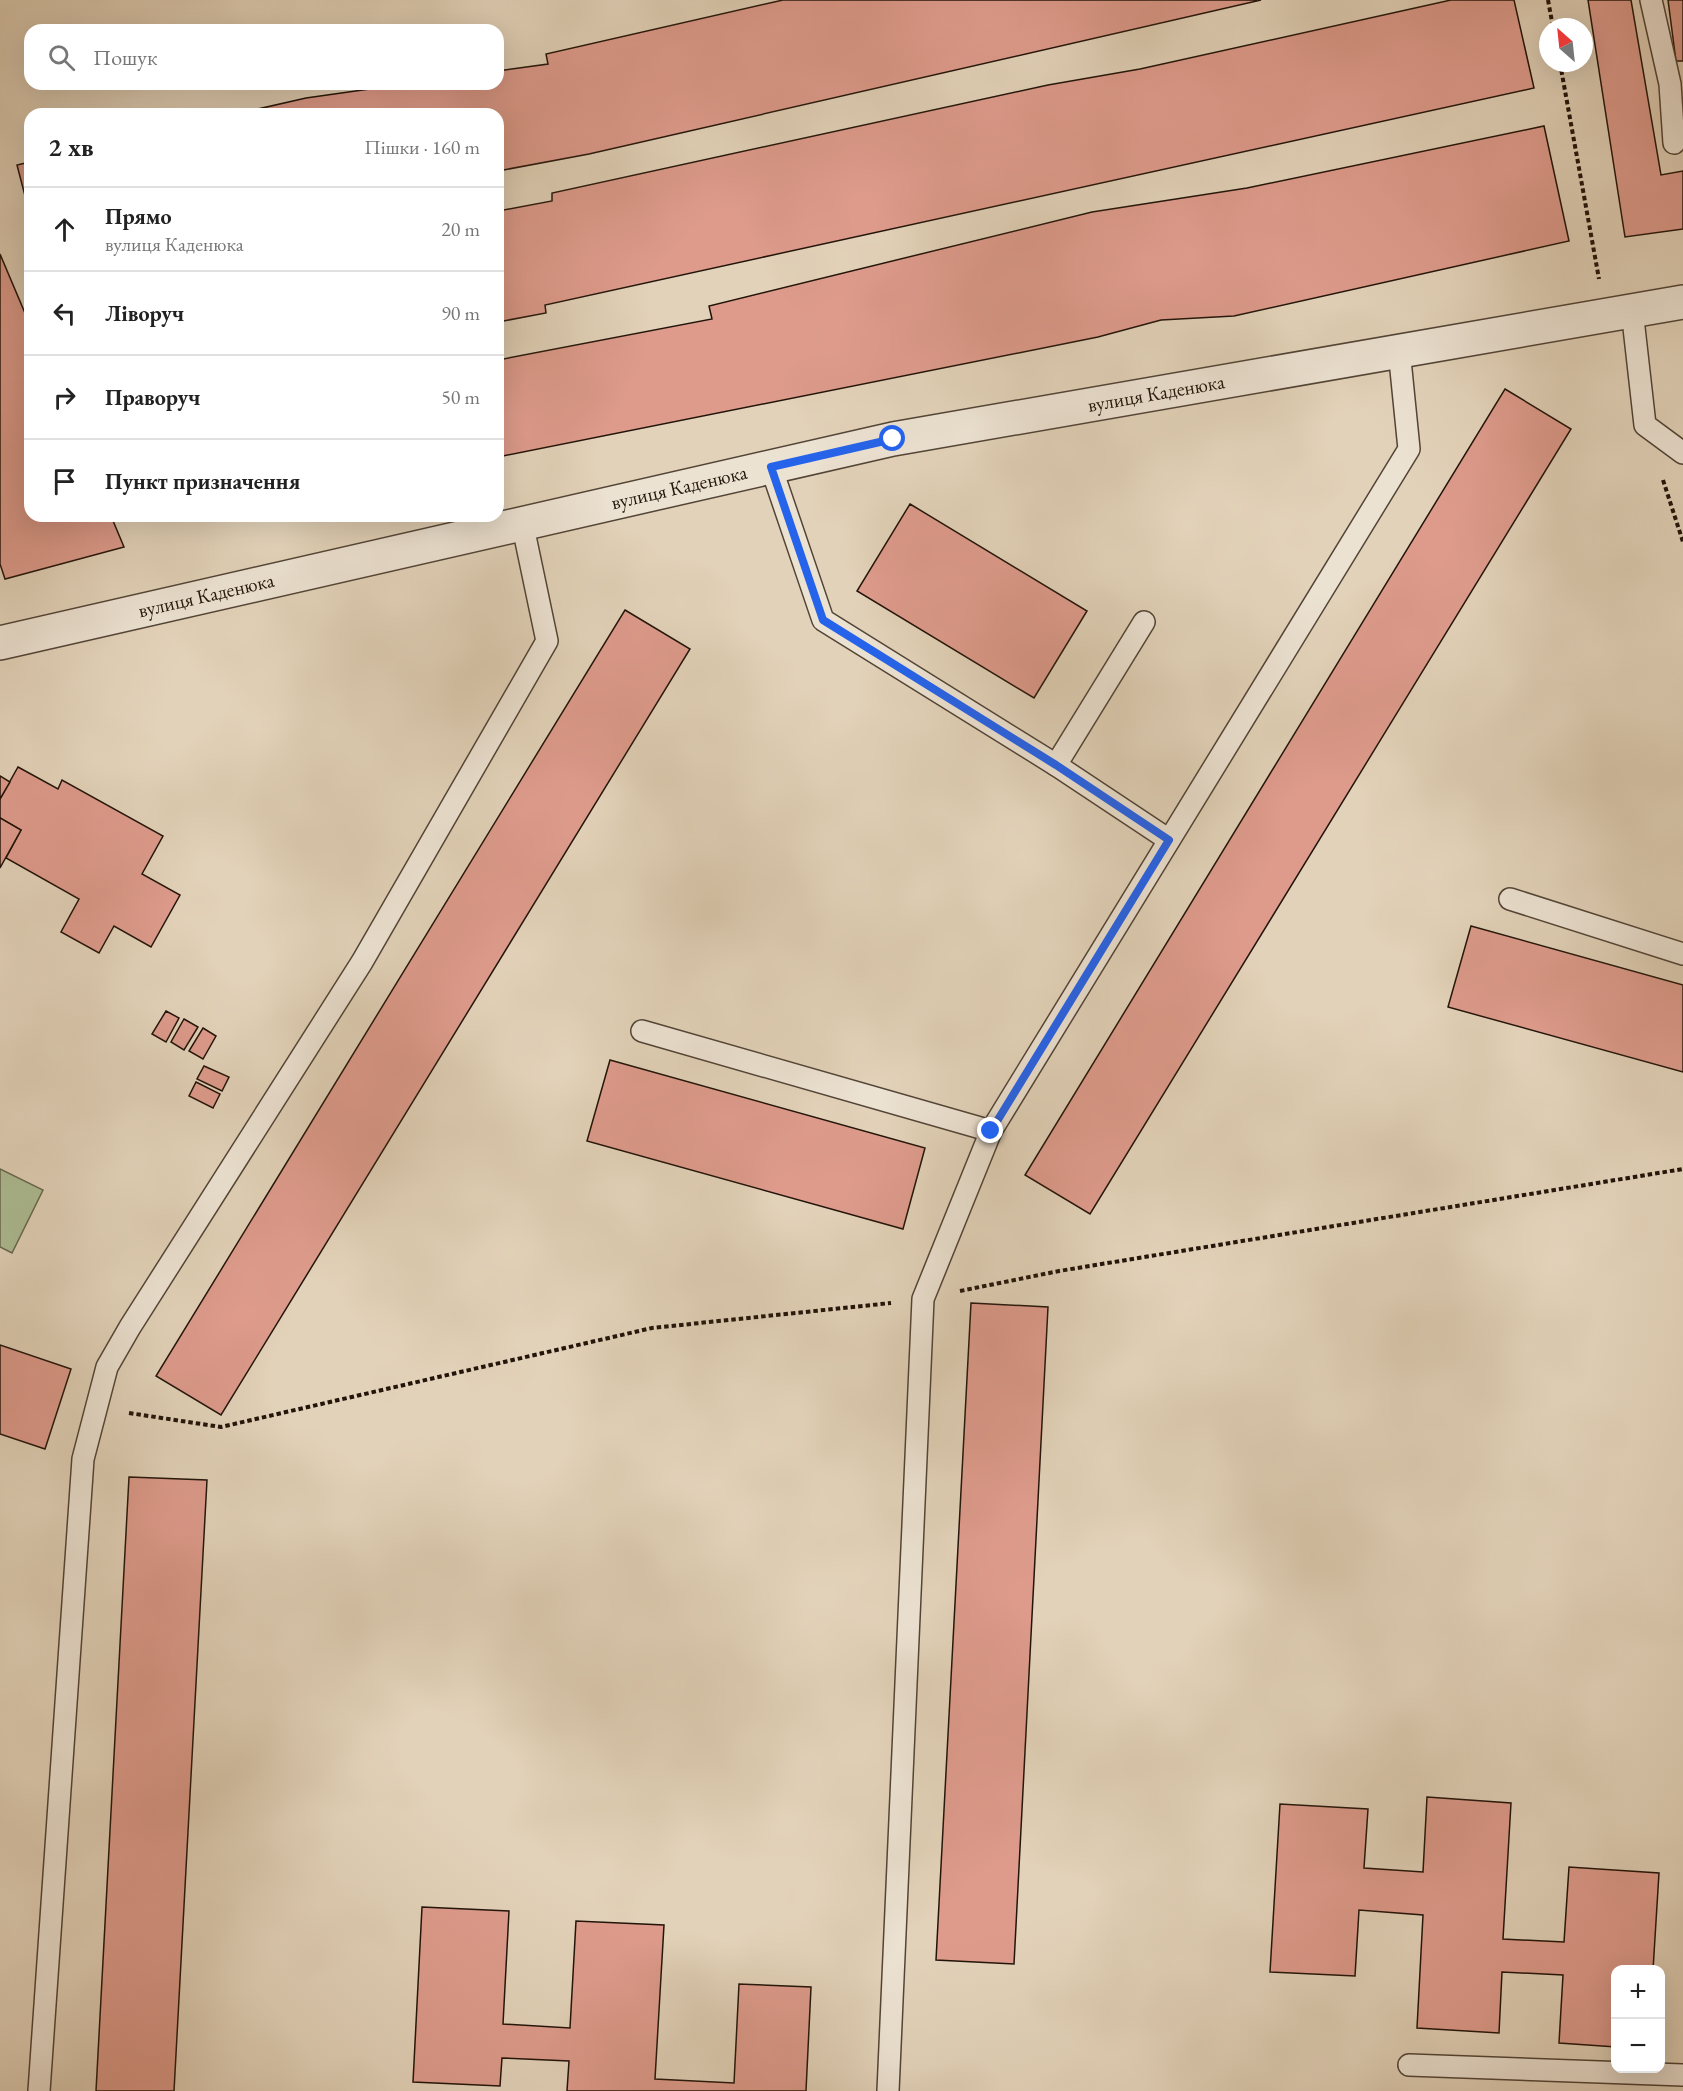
<!DOCTYPE html>
<html lang="uk">
<head>
<meta charset="utf-8">
<style>
  :root { --surface:#fff; --page:#f2f2f2; --text:#222; --muted:#767676; --line:#e0e0e0 }
  body { margin:0; font-family:"EB Garamond",serif; background:var(--page); color:var(--text) }
  .controls { position:absolute; right:18px; bottom:18px; display:grid; overflow:hidden; border-radius:12px; box-shadow:0 6px 24px #0002 }
  .controls button { width:54px; height:54px; display:grid; place-items:center; padding:0; border:0; border-bottom:2px solid var(--line); background:var(--surface); color:var(--text); font:30px sans-serif }
  .compass { position:absolute; left:1539px; top:18px; width:54px; height:54px; border-radius:50%; background:var(--surface); box-shadow:0 6px 24px #0002; rotate:333deg }
  .stop { position:absolute; width:18px; height:18px; margin:-14px; border:4px solid #2563eb; border-radius:50%; background:#fff }
  .stop.end { background:#2563eb; border-color:#fff; box-shadow:0 2px 6px #0008 }
  .list { margin:0; padding:0; list-style:none }
  h2 { display:flex; justify-content:space-between; align-items:center; height:78px; margin:0; padding:0 24px; font-size:26px }
  h2 small { font-size:20px; font-weight:400; color:var(--muted) }
  .list li { display:grid; grid-template-columns:39px 1fr auto; gap:18px; align-items:center; box-sizing:border-box; height:84px; padding:0 24px; border-top:2px solid var(--line) }
  .list b { display:block; font-size:22px; white-space:nowrap }
  .list p { margin:0; font-size:20px; white-space:nowrap; color:var(--muted) }
  .list em { font-size:20px; font-style:normal; color:var(--muted) }
  .icon { flex:none; width:33px; height:33px; fill:none; stroke:currentColor; stroke-width:2; stroke-linecap:round; stroke-linejoin:round }
  .map { position:relative; flex:none; width:1683px; height:2091px; overflow:hidden }
  .search { position:absolute; background:var(--surface); box-shadow:0 6px 24px #0002; left:24px; top:24px; width:480px; height:66px; display:flex; align-items:center; gap:15px; box-sizing:border-box; padding:0 21px; border-radius:18px; color:var(--muted); font-size:22px }
  .panel { position:absolute; background:var(--surface); box-shadow:0 6px 24px #0002; left:24px; top:108px; width:480px; height:414px; border-radius:18px }
  .map>svg:first-child { display:block }
</style>
</head>
<body>
<div class="map">
<svg width="1683" height="2091" viewBox="0 0 1683 2091">
  <rect width="100%" height="100%" fill="#e2d2b9"/>
  <filter id="stains"><feTurbulence type="fractalNoise" baseFrequency=".00333" numOctaves="4"/><feColorMatrix values="0 0 0 0 .2 0 0 0 0 .09 0 0 0 0 .02 0 0 0 .5 -.17"/></filter>
  <radialGradient id="worn" r=".72"><stop offset=".6" stop-color="#630" stop-opacity="0"/><stop offset="1" stop-color="#630" stop-opacity=".3"/></radialGradient>
  <path fill="#adbd94" stroke="#68684f" stroke-width="1.5" d="M0,1169l43,21 -31,63 -12,-6z"/>
  <g fill="#de9b8c" stroke="#22140a" stroke-width="1.5">
    <path d="M783,0h478l-672,154 -91,17v-57h-262l70,-16 99,-14h93v-13l50,-7 -2,-10z"/>
    <path d="M1451,0h63l20,88 -989,217 1,8 -48,9v-111l54,-10v-8l496,-108 92,-16z"/>
    <path d="M1588,0h43l30,175 22,-4v58l-58,8z"/>
    <path d="M1668,0h15v61h-7z"/>
    <path d="M1544,126l25,115 -335,75 -73,4 -63,17 -600,120v-97l214,-41 -3,-13 383,-94 155,-24z"/>
    <path d="M30,162v53l-13,-50z"/>
    <path d="M0,254l30,71v191h81l13,31 -119,32 -5,-15z"/>
    <path d="M1505,389l66,40 -481,785 -65,-39z"/>
    <path d="M910,504l177,107 -53,87 -177,-107z"/>
    <path d="M625,610l65,39 -469,766 -65,-39z"/>
    <path d="M18,767l40,22 4,-9 101,56 -21,38 38,21 -29,52 -37,-21 -15,27 -38,-21 18,-33 -73,-41 15,-28 -21,-12v-19z"/>
    <path d="M0,776l10,6 -10,17z"/>
    <path d="M0,818l21,12 -21,38z"/>
    <path d="M1471,926l212,59v87l-235,-65z"/>
    <path d="M166,1011l13,7 -13,24 -14,-8z"/>
    <path d="M184,1019l14,8 -14,23 -13,-8z"/>
    <path d="M203,1028l13,8 -13,23 -14,-8z"/>
    <path d="M610,1060l315,88 -22,81 -316,-88z"/>
    <path d="M204,1066l25,11 -7,14 -25,-12z"/>
    <path d="M196,1082l24,12 -7,14 -24,-12z"/>
    <path d="M971,1303l77,4 -34,657 -78,-4z"/>
    <path d="M0,1345l71,24 -26,80 -45,-15z"/>
    <path d="M129,1477l78,3 -33,611h-78z"/>
    <path d="M1427,1797l84,6 -8,136 61,3 5,-75 90,6 -6,97h-37v77l-57,-4 4,-68 -61,-3 -3,61 -82,-5 6,-113 -64,-5 -4,66 -85,-4 10,-168 88,5 -4,59 59,4z"/>
    <path d="M422,1907l87,4 -6,113 67,4 6,-107 88,4 -9,154 79,4 5,-99 72,3 -5,104h-239l2,-30 -67,-3 -2,28 -87,-4z"/>
  </g>
  <g fill="none" stroke-linecap="round" stroke-linejoin="round">
    <g stroke="#524436" stroke-width="24">
      <g id="lane">
        <path d="M1651,0l19,84 4,59"/>
        <path d="M1632,310l13,115 38,28"/>
        <path d="M771,467l52,153 233,145"/>
        <path d="M1144,622l-88,143 113,75"/>
        <path d="M1510,899l173,55"/>
        <path d="M642,1031l349,100"/>
        <path d="M1409,2065l274,10"/>
        <path d="M39,2091l44,-632 24,-92 23,-40 232,-365 185,-321 -25,-119"/>
        <path d="M888,2091l35,-792 68,-168 418,-682 -10,-99"/>
      </g>
    </g>
    <g stroke="#524436" stroke-width="36">
      <path id="street" d="M0,643l893,-204 790,-137"/>
    </g>
    <g stroke="#22140a" stroke-width="4" stroke-dasharray="4.5 3" stroke-linecap="butt">
      <path d="M1548,0l5,27"/>
      <path d="M1560,63l39,216"/>
      <path d="M1663,480l20,62"/>
      <path d="M960,1291l99,-20 624,-102"/>
      <path d="M129,1413l92,14 431,-99 239,-25"/>
    </g>
    <use href="#lane" stroke="#ece2d2" stroke-width="21"/>
    <use href="#street" stroke="#ece2d2" stroke-width="33"/>
  </g>
  <g fill="none" stroke-linecap="round" stroke-linejoin="round">
    <path stroke="#2563eb" stroke-width="8" d="M893,439l-122,28 52,153 233,145 113,75 -178,291"/>
  </g>
  <g text-anchor="middle" stroke-width="4.5" stroke-linejoin="round" paint-order="stroke">
    <g font-size="20" fill="#22140a" stroke="#ece2d2">
      <text transform="translate(1156 393) rotate(-10)" y="7">вулиця Каденюка</text>
      <text transform="translate(679 487) rotate(-13)" y="7">вулиця Каденюка</text>
      <text transform="translate(206 595) rotate(-13)" y="7">вулиця Каденюка</text>
    </g>
  </g>
  <rect width="100%" height="100%" filter="url(#stains)"/>
  <rect width="100%" height="100%" fill="url(#worn)"/>
</svg>
<div class="controls">
<button>+</button>
<button>−</button>
</div>
<svg class="compass" viewBox="-18 -18 36 36"><path d="M0-13l5 13h-10z" fill="#e53935"/><path d="M0 13l5-13h-10z" fill="#767676"/></svg>
<div class="stop" style="left:893px;top:439px"></div>
<div class="stop end" style="left:991px;top:1131px"></div>
<div class="search"><svg class="icon" aria-label="search" viewBox="0 0 24 24"><circle cx="10" cy="10" r="6"/><path d="M15 15l6 6"/></svg>Пошук</div>
<section class="panel">
<h2>2 хв<small>Пішки · 160 m</small></h2>
<ul class="list">
<li><svg class="icon" aria-label="ahead" viewBox="0 0 24 24"><path d="M12 20V5M6 11l6-6 6 6"/></svg><div><b>Прямо</b><p>вулиця Каденюка</p></div><em>20 m</em></li>
<li><svg class="icon" aria-label="left" viewBox="0 0 24 24"><path d="M17 20v-9H6M10 6l-5 5 5 5"/></svg><div><b>Ліворуч</b></div><em>90 m</em></li>
<li><svg class="icon" aria-label="right" viewBox="0 0 24 24"><path d="M7 20v-9h11M14 6l5 5-5 5"/></svg><div><b>Праворуч</b></div><em>50 m</em></li>
<li><svg class="icon" aria-label="arrive" viewBox="0 0 24 24"><path d="M6 21V4h12l-3 4 3 4H6"/></svg><div><b>Пункт призначення</b></div></li>
</ul>
</section>
</div>
</body>
</html>
